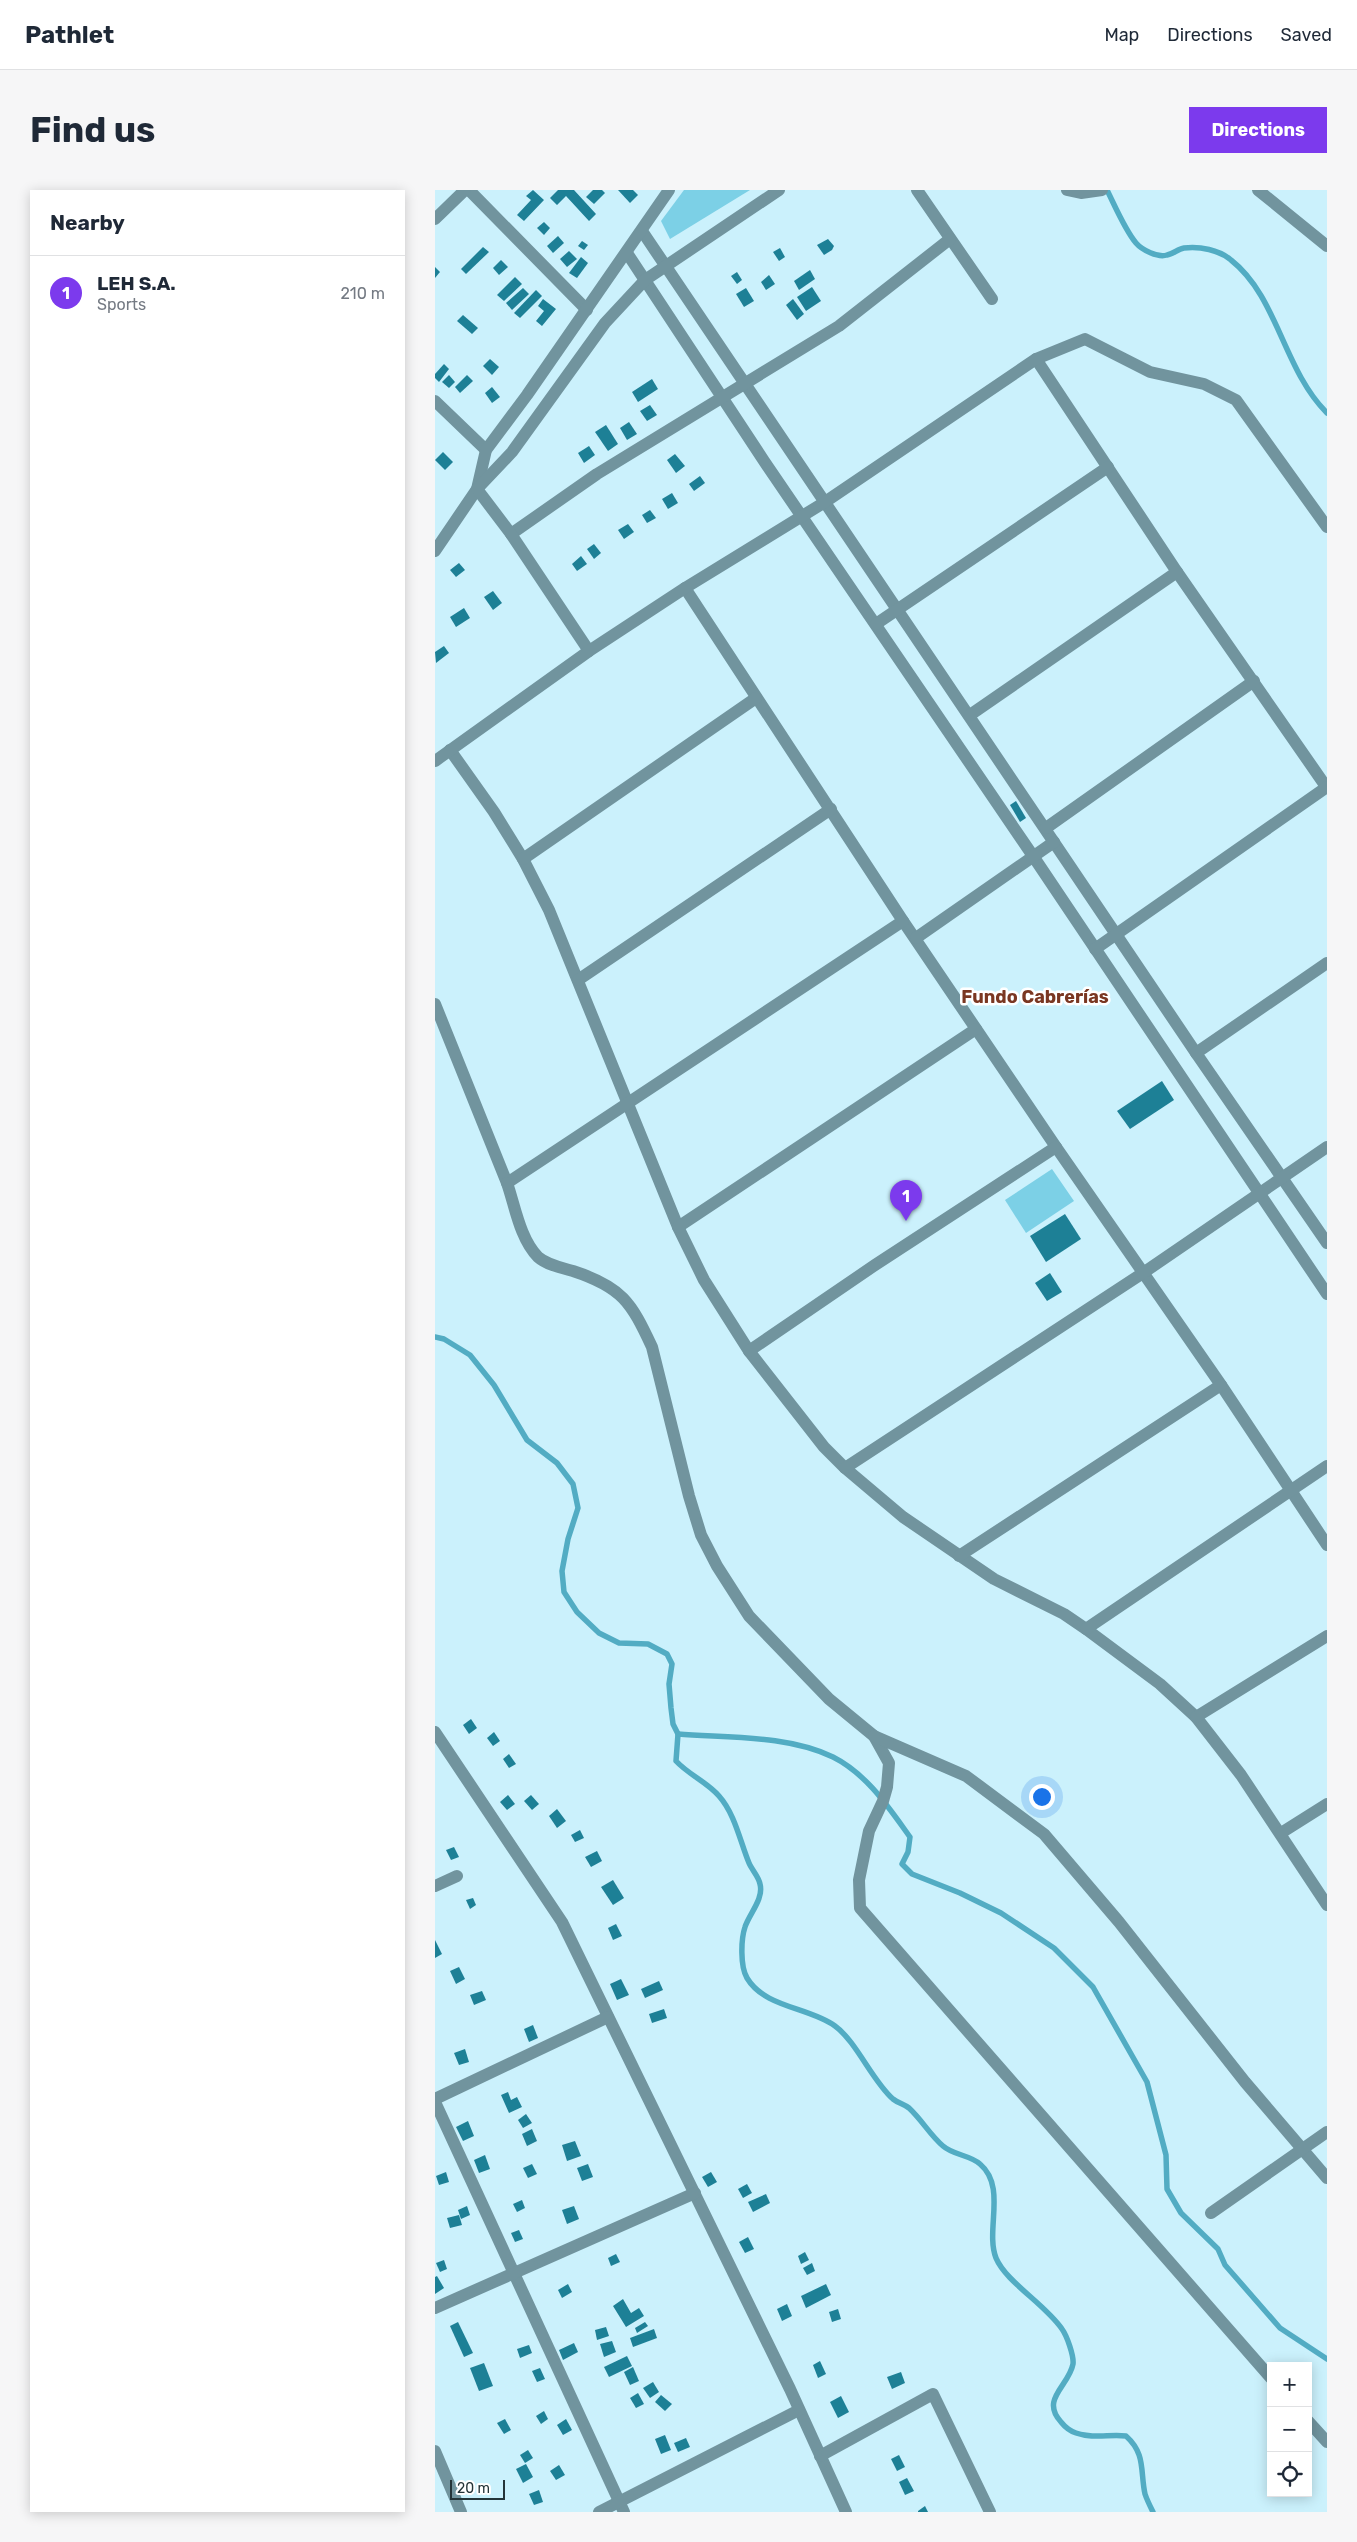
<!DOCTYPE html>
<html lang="en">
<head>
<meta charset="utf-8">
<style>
  :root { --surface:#fff; --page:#f6f6f7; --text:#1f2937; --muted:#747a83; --line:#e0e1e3; --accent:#7c3aed }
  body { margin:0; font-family:Rubik,sans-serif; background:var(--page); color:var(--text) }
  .controls { position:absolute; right:15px; bottom:15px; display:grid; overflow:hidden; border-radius:0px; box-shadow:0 2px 12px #0003 }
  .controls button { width:45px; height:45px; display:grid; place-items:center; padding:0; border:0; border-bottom:1px solid var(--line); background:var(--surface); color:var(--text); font:25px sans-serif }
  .scale { position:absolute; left:15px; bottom:12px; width:55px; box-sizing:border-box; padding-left:5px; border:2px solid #243438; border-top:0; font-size:14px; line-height:18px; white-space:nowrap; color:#243438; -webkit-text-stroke:4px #fff; paint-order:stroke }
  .you { position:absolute; left:606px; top:1606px; width:18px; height:18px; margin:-12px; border:4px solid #fff; border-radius:50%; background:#1a73e8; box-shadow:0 0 0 8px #1a73e833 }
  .badge { display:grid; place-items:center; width:32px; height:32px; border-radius:50%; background:var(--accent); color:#fff; font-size:16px; font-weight:700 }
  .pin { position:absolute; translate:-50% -41px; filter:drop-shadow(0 1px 2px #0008) }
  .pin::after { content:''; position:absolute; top:26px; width:18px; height:15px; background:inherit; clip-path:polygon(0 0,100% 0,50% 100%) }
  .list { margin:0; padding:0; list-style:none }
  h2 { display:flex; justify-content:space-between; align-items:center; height:65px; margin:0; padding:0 20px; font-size:21px }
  h2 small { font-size:16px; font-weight:400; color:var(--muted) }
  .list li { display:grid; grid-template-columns:32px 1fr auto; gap:15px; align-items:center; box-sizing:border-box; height:75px; padding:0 20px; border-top:1px solid var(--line) }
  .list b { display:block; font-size:19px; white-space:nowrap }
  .list p { margin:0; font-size:16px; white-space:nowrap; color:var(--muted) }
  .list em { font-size:16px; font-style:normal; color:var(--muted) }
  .icon { flex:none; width:28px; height:28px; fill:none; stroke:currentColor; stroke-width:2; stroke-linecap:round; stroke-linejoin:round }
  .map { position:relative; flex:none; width:892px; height:2322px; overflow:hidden; border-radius:0px }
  header { display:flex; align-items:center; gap:30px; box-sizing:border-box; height:70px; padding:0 25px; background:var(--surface); border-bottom:1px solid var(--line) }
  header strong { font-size:24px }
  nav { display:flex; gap:28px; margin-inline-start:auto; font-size:18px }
  .intro { display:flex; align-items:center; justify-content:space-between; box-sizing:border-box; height:120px; padding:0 30px }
  h1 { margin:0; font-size:35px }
  .button { padding:12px 22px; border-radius:0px; background:var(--accent); color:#fff; font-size:18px; font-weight:700 }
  main { display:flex; gap:30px; padding:0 30px }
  aside { flex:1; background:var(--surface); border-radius:0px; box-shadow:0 2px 12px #0003 }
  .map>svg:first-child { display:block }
</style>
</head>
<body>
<header>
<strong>Pathlet</strong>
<nav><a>Map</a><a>Directions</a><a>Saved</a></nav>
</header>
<div class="intro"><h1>Find us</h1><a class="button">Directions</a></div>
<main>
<aside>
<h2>Nearby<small></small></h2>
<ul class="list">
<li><span class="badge">1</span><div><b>LEH S.A.</b><p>Sports</p></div><em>210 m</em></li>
</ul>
</aside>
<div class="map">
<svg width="892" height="2322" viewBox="0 0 892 2322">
  <rect width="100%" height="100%" fill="#cbf1fc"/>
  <g fill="#7cd0e6">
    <path d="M249,0h66l-80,49 -9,-18z"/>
    <path d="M617,979l22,32 -48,32 -21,-33z"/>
  </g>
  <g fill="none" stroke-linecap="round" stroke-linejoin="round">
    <g stroke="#52acc3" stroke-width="5.5">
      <path d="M672,0c8,16 18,40 29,53 6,7 22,15 31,12 6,-1 11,-6 17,-7 16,-2 35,2 47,12 47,37 52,109 96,153"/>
      <path d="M0,1147l9,2 26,16 24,30 33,55 30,23 16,21 5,24 -10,31 -6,32 2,21 13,20 22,21 20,10 29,1 19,10 5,10 -3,20 2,24 2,16 5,10 -2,27c13,14 31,21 43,35 16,18 21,45 30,67 3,7 10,14 11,21 4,15 -11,30 -15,43 -4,12 -5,39 2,51 18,30 62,29 88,48 21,15 38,56 58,73 5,4 11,5 16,9 13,12 21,27 34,38 10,9 27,9 37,18 27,23 5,66 16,94 10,24 49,46 66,71 5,7 12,27 11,35 -4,22 -33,35 -12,58 4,5 9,9 15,11 17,6 34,1 50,3 20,18 14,35 19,58 2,6 5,12 8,18"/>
      <path d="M243,1544c51,4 109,1 155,23 34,17 56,51 77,80l-2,15 -6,12 10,10 48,19 41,20 53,35 39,39 54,95 19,73 1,34 14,24 37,36 7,16 55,63 47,31"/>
    </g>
  </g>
  <g fill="#1d8096">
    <path d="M98,0l11,10 -20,21 -7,-6 14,-15 -5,-4z"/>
    <path d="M123,0h16l22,24 -7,7 -23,-25 -9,9 -7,-7z"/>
    <path d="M158,0h9l3,3 -11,11 -8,-7z"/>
    <path d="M183,0h15l5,5 -8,8z"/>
    <path d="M109,32l6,6 -6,7 -7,-7z"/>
    <path d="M123,46l6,7 -11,10 -6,-7z"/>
    <path d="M393,49l6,7 -2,4 -8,5 -7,-10z"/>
    <path d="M147,51l6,4 -4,5 -6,-4z"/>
    <path d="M48,57l6,5 -23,22 -5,-5z"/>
    <path d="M345,58l5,9 -6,4 -6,-9z"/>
    <path d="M134,61l8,8 -10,8 -7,-8z"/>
    <path d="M146,67l7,6 -11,15 -8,-5z"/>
    <path d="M66,70l7,7 -9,8 -6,-7z"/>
    <path d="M0,77l5,5 -5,6z"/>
    <path d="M375,80l5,9 -16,11 -5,-9z"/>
    <path d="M302,82l5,8 -5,4 -6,-8z"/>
    <path d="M334,85l6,9 -9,6 -5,-8z"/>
    <path d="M80,87l7,7 -18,17 -7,-6z"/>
    <path d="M377,97l9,14 -15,10 -9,-14z"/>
    <path d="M88,98l6,6 -17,16 -6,-7z"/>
    <path d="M311,98l8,13 -10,6 -8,-13z"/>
    <path d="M101,100l6,6 -22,22 -6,-5z"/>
    <path d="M108,109l13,10 -14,17 -6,-5 8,-10 -6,-5z"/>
    <path d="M358,109l11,15 -7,6 -11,-15z"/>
    <path d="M28,125l15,13 -6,6 -15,-13z"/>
    <path d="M55,169l9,8 -7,8 -9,-9z"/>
    <path d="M9,174l5,5 -10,13 -4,-4v-4z"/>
    <path d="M14,185l6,7 -6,6 -7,-6z"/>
    <path d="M32,185l6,6 -13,12 -5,-6z"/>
    <path d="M217,189l6,10 -20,13 -6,-10z"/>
    <path d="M57,197l8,10 -8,6 -7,-10z"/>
    <path d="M215,215l7,10 -10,6 -7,-10z"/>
    <path d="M194,232l8,12 -10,6 -7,-12z"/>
    <path d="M171,235l12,19 -10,7 -13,-19z"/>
    <path d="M154,256l6,9 -11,8 -6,-10z"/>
    <path d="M8,262l10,10 -8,8 -10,-10z"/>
    <path d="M240,264l10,12 -9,7 -9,-13z"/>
    <path d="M265,286l5,7 -11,8 -5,-7z"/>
    <path d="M237,303l6,10 -10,6 -6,-10z"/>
    <path d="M215,320l6,8 -9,5 -5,-8z"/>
    <path d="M193,334l6,8 -10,7 -6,-9z"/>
    <path d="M159,354l7,9 -7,6 -7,-10z"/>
    <path d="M146,366l6,8 -10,7 -5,-7z"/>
    <path d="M24,373l6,7 -9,7 -6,-7z"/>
    <path d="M58,401l9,12 -9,7 -9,-13z"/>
    <path d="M29,418l6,10 -14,9 -6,-10z"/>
    <path d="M9,456l5,7 -13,10 -1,-11z"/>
    <path d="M581,611l10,17 -6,4 -10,-17z"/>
    <path d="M727,891l12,19 -44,29 -13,-18z"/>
    <path d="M630,1024l16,25 -35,23 -16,-26z"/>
    <path d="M615,1083l12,19 -15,9 -12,-18z"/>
    <path d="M36,1529l6,9 -8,6 -6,-9z"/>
    <path d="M59,1542l6,9 -7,5 -6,-8z"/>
    <path d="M74,1564l7,10 -7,4 -6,-9z"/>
    <path d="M73,1605l7,9 -8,6 -7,-8z"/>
    <path d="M96,1605l8,9 -7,6 -8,-9z"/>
    <path d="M122,1619l9,12 -9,7 -8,-12z"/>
    <path d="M145,1640l4,8 -9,4 -4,-7z"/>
    <path d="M19,1657l5,10 -8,3 -5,-10z"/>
    <path d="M162,1661l5,10 -11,6 -6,-10z"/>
    <path d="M178,1690l11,18 -11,7 -12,-18z"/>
    <path d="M38,1708l3,7 -6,4 -4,-9z"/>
    <path d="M181,1734l6,12 -9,4 -5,-12z"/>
    <path d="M0,1750l7,14 -7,4z"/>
    <path d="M24,1777l6,12 -9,5 -6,-13z"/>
    <path d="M186,1789l8,16 -12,5 -7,-16z"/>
    <path d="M224,1791l4,9 -18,8 -4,-9z"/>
    <path d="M47,1801l4,9 -12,5 -4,-10z"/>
    <path d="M229,1819l3,9 -15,5 -3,-9z"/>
    <path d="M98,1835l5,13 -9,4 -5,-13z"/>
    <path d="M30,1859l4,13 -10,3 -5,-12z"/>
    <path d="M73,1902l3,8 6,-3 5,10 -13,6 -8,-18z"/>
    <path d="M91,1924l6,9 -9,5 -5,-8z"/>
    <path d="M33,1931l6,15 -11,5 -7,-14z"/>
    <path d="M97,1939l5,12 -10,5 -5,-12z"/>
    <path d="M140,1951l6,15 -14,5 -5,-16z"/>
    <path d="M50,1965l5,14 -11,4 -5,-13z"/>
    <path d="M97,1974l5,10 -9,4 -5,-10z"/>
    <path d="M153,1974l5,13 -11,4 -5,-13z"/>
    <path d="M11,1982l3,10 -10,3 -3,-9z"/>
    <path d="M276,1982l6,10 -9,5 -6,-10z"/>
    <path d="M312,1994l5,9 -9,5 -5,-9z"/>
    <path d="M331,2004l4,9 -17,9 -5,-10z"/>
    <path d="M87,2010l3,8 -8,4 -4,-8z"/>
    <path d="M32,2016l3,9 -9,4 -3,-9z"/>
    <path d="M139,2016l5,13 -12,5 -5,-14z"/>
    <path d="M24,2025l3,10 -12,3 -3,-10z"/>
    <path d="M84,2040l4,9 -8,3 -4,-9z"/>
    <path d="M313,2047l6,12 -9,4 -6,-11z"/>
    <path d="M370,2062l4,8 -8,4 -3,-8z"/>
    <path d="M181,2064l4,8 -9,4 -3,-8z"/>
    <path d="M9,2070l3,9 -7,3 -4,-9z"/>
    <path d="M377,2073l3,8 -8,4 -4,-7z"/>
    <path d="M2,2086l7,12 -9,6v-17z"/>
    <path d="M133,2094l4,8 -10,6 -4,-8z"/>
    <path d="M391,2094l5,11 -25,13 -5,-12z"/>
    <path d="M188,2109l8,14 8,-5 5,8 -18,11 -13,-21z"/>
    <path d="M352,2114l5,12 -10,5 -5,-12z"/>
    <path d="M403,2119l3,10 -9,3 -3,-10z"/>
    <path d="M23,2132l15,31 -9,4 -14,-31z"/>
    <path d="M210,2132l3,4 -11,7 -2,-5z"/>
    <path d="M171,2137l3,9 -12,4 -2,-10z"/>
    <path d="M219,2139l3,9 -24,9 -3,-9z"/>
    <path d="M177,2151l4,11 -12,5 -4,-13z"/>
    <path d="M139,2153l4,9 -15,8 -4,-10z"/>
    <path d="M94,2155l3,8 -12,5 -3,-9z"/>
    <path d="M192,2166l5,10 -23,11 -5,-10z"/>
    <path d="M385,2171l6,13 -8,4 -5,-13z"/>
    <path d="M49,2173l9,23 -14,5 -9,-23z"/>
    <path d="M198,2177l6,14 -9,4 -6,-13z"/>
    <path d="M105,2178l5,11 -8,3 -5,-11z"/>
    <path d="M466,2182l4,11 -13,6 -5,-12z"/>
    <path d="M218,2192l6,10 -9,6 -7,-10z"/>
    <path d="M203,2203l6,11 -8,4 -6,-10z"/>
    <path d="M226,2205l11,9 -7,7 -10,-9z"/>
    <path d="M406,2206l8,16 -11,6 -8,-16z"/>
    <path d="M109,2221l4,8 -7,5 -5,-8z"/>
    <path d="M70,2229l6,11 -7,4 -7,-11z"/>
    <path d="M131,2229l6,11 -9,5 -6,-10z"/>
    <path d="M230,2245l6,15 -10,4 -6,-15z"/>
    <path d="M251,2248l4,9 -12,5 -4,-9z"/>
    <path d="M93,2260l5,8 -8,5 -5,-8z"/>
    <path d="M464,2265l6,12 -8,4 -6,-12z"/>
    <path d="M91,2274l7,13 -10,6 -7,-14z"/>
    <path d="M124,2275l6,10 -9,5 -6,-9z"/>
    <path d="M472,2288l7,13 -9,4 -6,-13z"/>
    <path d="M104,2300l4,12 -9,3 -5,-11z"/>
    <path d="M490,2316l3,6h-10v-1z"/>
  </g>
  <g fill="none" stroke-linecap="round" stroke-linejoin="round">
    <g stroke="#71949e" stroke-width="12">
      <path d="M34,0l118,120"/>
      <path d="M482,0l75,109"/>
      <path d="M632,0l14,3 21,-3"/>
      <path d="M823,0l69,56"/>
      <path d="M0,29l30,-29"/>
      <path d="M207,41l554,822 131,190"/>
      <path d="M192,63l137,208 269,395 294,438"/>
      <path d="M601,169l141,213 150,216"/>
      <path d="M0,211l51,49"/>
      <path d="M76,344l86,-60 242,-148 111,-87"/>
      <path d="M0,361l42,-62 9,-39 41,-55 142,-205"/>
      <path d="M250,398l218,333 153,226 165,238 106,160"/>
      <path d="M441,434l232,-157"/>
      <path d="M154,461l-78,-117 -34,-45 35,-37 93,-129 40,-43 134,-90"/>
      <path d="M535,525l207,-143"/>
      <path d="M15,560l44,62 29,47 26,51 129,317 26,53 45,71 75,96 21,21 58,49 91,62 70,35 22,15 74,55 36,33 45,58 86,130"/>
      <path d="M0,571l154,-110 96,-63 140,-86 211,-143 49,-20 65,33 54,12 32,16 91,127"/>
      <path d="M611,638l208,-147"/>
      <path d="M88,669l233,-161"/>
      <path d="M481,748l138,-96"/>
      <path d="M660,759l232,-162"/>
      <path d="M143,790l253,-171"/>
      <path d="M0,814l72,179 396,-262"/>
      <path d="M761,863l131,-90"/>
      <path d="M72,993c8,23 13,56 31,74 9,8 24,11 35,14 49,16 58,31 79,76l37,149 12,39 16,31 32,50 80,83 45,37 15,27 -2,24 -4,14 -14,30 -10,49 1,28 411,470"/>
      <path d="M243,1037l298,-198"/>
      <path d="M314,1161l126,-86 181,-118"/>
      <path d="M410,1278l298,-195 184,-126"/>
      <path d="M524,1366l262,-171"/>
      <path d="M651,1439l241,-163"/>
      <path d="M761,1527l131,-81"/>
      <path d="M0,1542l127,190 228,467 56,123"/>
      <path d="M439,1546l92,40 78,58 75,88 126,160 82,96"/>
      <path d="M846,1643l46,-29"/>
      <path d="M0,1696l22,-10"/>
      <path d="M0,1909l173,-82"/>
      <path d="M0,1912l189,410"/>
      <path d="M776,2023l116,-81"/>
      <path d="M0,2118l260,-115"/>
      <path d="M873,2231l19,21"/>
      <path d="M0,2261l26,61"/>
      <path d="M385,2266l113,-62 57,118"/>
      <path d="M164,2322l200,-102"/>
    </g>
  </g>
  <g text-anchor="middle" stroke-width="5" stroke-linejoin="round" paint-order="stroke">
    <g font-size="18" font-weight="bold" fill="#7a3722" stroke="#fff">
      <text x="600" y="813">Fundo Cabrerías</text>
    </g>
  </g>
</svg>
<div class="controls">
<button>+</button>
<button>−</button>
<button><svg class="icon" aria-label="locate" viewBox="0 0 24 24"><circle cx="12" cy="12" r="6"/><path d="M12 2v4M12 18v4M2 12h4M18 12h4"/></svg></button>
</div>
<div class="scale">20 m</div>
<div class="you"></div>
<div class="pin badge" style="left:471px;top:1031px">1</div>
</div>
</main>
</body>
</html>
